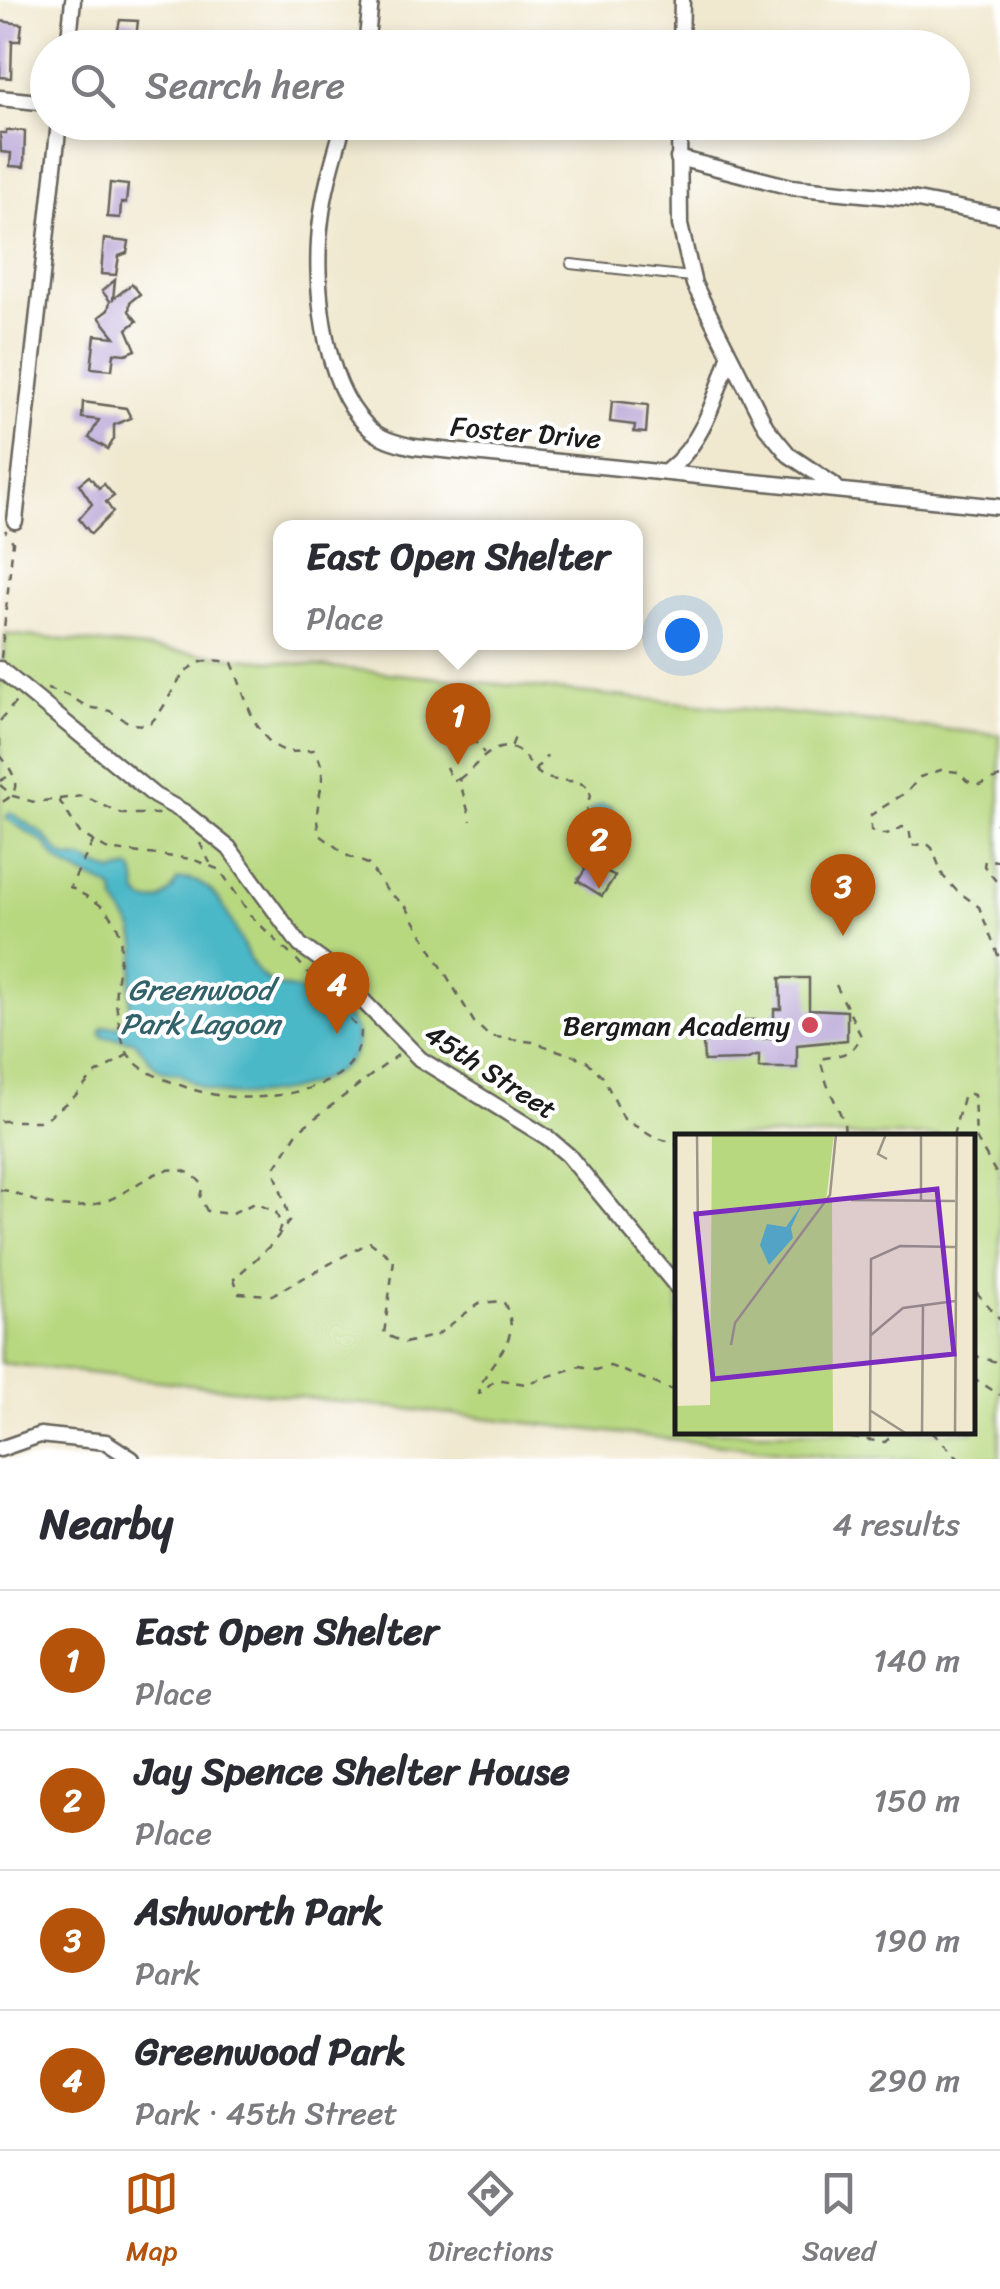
<!DOCTYPE html>
<html lang="en">
<head>
<meta charset="utf-8">
<style>
  :root { --surface:#fff; --page:#f2f2f3; --text:#2b2b33; --muted:#7c7c81; --line:#e1e1e2; --accent:#b45309 }
  body { margin:0; font-family:Sriracha,sans-serif; background:var(--page); color:var(--text) }
  .you { position:absolute; left:682px; top:635px; width:35px; height:35px; margin:-25px; border:8px solid #fff; border-radius:50%; background:#1a73e8; box-shadow:0 0 0 15px #1a73e833 }
  .badge { display:grid; place-items:center; width:65px; height:65px; border-radius:50%; background:var(--accent); color:#fff; font-size:32px; font-weight:700 }
  .pin { position:absolute; translate:-50% -82px; filter:drop-shadow(0 2px 5px #0008) }
  .pin::after { content:''; position:absolute; top:52px; width:35px; height:30px; background:inherit; clip-path:polygon(0 0,100% 0,50% 100%) }
  .popup { position:absolute; left:273px; top:520px; width:370px; height:130px; box-sizing:border-box; display:grid; place-content:center; border-radius:20px; background:var(--surface); filter:drop-shadow(0 2px 8px #0005); font-size:32px; white-space:nowrap; color:var(--muted) }
  .popup b { font-size:38px; color:var(--text) }
  .popup::after { content:''; position:absolute; left:50%; top:100%; margin-left:-20px; border:20px solid transparent; border-top-color:var(--surface) }
  .list { margin:0; padding:0; list-style:none }
  h2 { display:flex; justify-content:space-between; align-items:center; height:130px; margin:0; padding:0 40px; font-size:42px }
  h2 small { font-size:32px; font-weight:400; color:var(--muted) }
  .list li { display:grid; grid-template-columns:65px 1fr auto; gap:30px; align-items:center; box-sizing:border-box; height:140px; padding:0 40px; border-top:2px solid var(--line) }
  .list b { display:block; font-size:38px; white-space:nowrap }
  .list p { margin:0; font-size:32px; white-space:nowrap; color:var(--muted) }
  .list em { font-size:32px; font-style:normal; color:var(--muted) }
  .icon { flex:none; width:55px; height:55px; fill:none; stroke:currentColor; stroke-width:2; stroke-linecap:round; stroke-linejoin:round }
  .map { position:relative; flex:none; width:1000px; height:1459px; overflow:hidden }
  .search { position:absolute; background:var(--surface); box-shadow:0 5px 15px #0003; left:30px; right:30px; top:30px; height:110px; display:flex; align-items:center; gap:25px; box-sizing:border-box; padding:0 35px; border-radius:55px; color:var(--muted); font-size:38px }
  .sheet { height:690px; background:var(--surface) }
  nav { display:flex; justify-content:space-around; align-items:center; box-sizing:border-box; height:140px; border-top:2px solid var(--line); background:var(--surface); font-size:28px; color:var(--muted) }
  nav a { display:grid; justify-items:center; gap:5px }
  nav .on { color:var(--accent) }
  .map>svg:first-child { display:block }
</style>
</head>
<body>
<div class="map">
<svg width="1000" height="1459" viewBox="0 0 1000 1459">
  <rect width="100%" height="100%" fill="#fff"/>
  <filter id="ink" filterUnits="userSpaceOnUse"><feTurbulence type="fractalNoise" baseFrequency=".01" numOctaves="2"/><feDisplacementMap in="SourceGraphic" scale="20" xChannelSelector="R" yChannelSelector="G"/><feConvolveMatrix kernelMatrix="1 2 1 2 8 2 1 2 1" color-interpolation-filters="sRGB"/></filter>
  <filter id="wash" filterUnits="userSpaceOnUse"><feTurbulence type="fractalNoise" baseFrequency=".0048" numOctaves="4" result="noise"/><feDisplacementMap in="SourceGraphic" scale="40" xChannelSelector="R" yChannelSelector="G"/><feGaussianBlur stdDeviation="2.25" result="paint"/><feColorMatrix in="noise" values="0 0 0 0 0 0 0 0 0 0 0 0 0 0 0 0 0 1.4 0 .05"/><feComposite in="paint" operator="in"/></filter>
  <g filter="url(#wash)">
    <rect width="100%" height="100%" fill="#f0e8cf"/>
    <path fill="#b8d880" stroke="#6a7a4e" stroke-width="2.5" fill-rule="evenodd" d="M6,634l994,101v724h-153l-847,-96v-684zM678,1136h294v296h-294z"/>
    <g fill="#4cb8c7" stroke="#346a72" stroke-width="2.5">
      <path d="M602,804l9,3 15,19 -2,8 -12,8 -10,-2 -13,-11 1,-19z"/>
      <path d="M10,812l33,22 18,20 8,4 13,1 31,13 18,-4 4,6 3,21 7,6c16,3 27,-8 32,-21 49,-9 61,74 86,97 25,20 52,4 81,37 7,7 14,16 13,26 -1,47 -104,61 -138,53 -16,-3 -28,-11 -40,-20 -23,4 -31,-17 -45,-32l-31,-4 -3,-5 4,-5 16,-1 10,-10v-31l7,-37 -4,-19 -18,-28 -1,-11c-25,-16 -56,-19 -68,-46l-40,-26z"/>
    </g>
    <g id="blocks">
      <g fill="#b6a3d5">
        <path d="M120,20l18,1 -2,17 8,1 -1,9h-29z"/>
        <path d="M0,21l22,3 -2,17h-8l-1,37 -11,-1z"/>
        <path d="M6,130l19,1 -1,36 -14,-1 1,-13 -10,-1 -1,-19h6z"/>
        <path d="M110,183l18,2 -2,18h-5l-1,15 -13,-1z"/>
        <path d="M104,239l25,3 -2,11 -8,3 -3,19 -15,-1z"/>
        <path d="M115,280l-2,19 19,-15 8,10 -10,8 -1,9 8,10 -10,8 9,21 -10,4 -12,-1 -2,17 -21,-2 4,-33 20,2 -16,-20 9,-7 2,-9 -8,-10z"/>
        <path d="M612,401l36,4 -2,28 -12,-1 1,-7 -25,-3z"/>
        <path d="M83,402l43,6 5,10 -17,7v14l-6,10 -19,-11 10,-18 -17,-2z"/>
        <path d="M89,476l10,12 5,-4 10,12 -8,6 7,10 -22,22 -12,-15 13,-15 -13,-20z"/>
        <path d="M587,866l14,9 3,-5 11,6 -13,20 -24,-15z"/>
        <path d="M780,978h29v31l38,2v29l-50,5v23h-38v-13l-14,5 -41,1 -2,-35 41,-1 2,-5h10l-1,19 20,-1v-29h7z"/>
      </g>
    </g>
  </g>
  <g filter="url(#ink)">
    <use href="#blocks" fill-opacity="0" stroke="#66635b" stroke-width="2.5"/>
    <g fill="none" stroke-linecap="round" stroke-linejoin="round">
      <g stroke="#66635b" stroke-width="12">
        <path id="service" d="M571,264l120,13"/>
      </g>
      <g stroke="#66635b" stroke-width="19">
        <g id="minor">
          <path d="M68,48l5,-48"/>
          <path d="M366,48l5,-48"/>
          <path d="M681,48l1,-48"/>
          <path d="M0,98l48,5"/>
          <path d="M344,122c-9,33 -19,64 -23,98 -8,58 1,161 45,205 13,14 30,18 48,22l586,60"/>
          <path d="M679,122l1,103 14,59 72,143 23,28 45,30"/>
          <path d="M678,158l113,29 121,12 88,17"/>
          <path d="M667,471c36,-28 48,-72 62,-114"/>
          <path d="M15,521l44,-399"/>
          <path d="M0,669l155,127 29,16 45,36 71,97 28,20 92,94 128,79 20,17 110,133"/>
          <path d="M0,1449l40,-14 66,7 26,17"/>
        </g>
      </g>
      <g stroke="#66635b" stroke-width="2.5" stroke-dasharray="8 8" stroke-linecap="butt">
        <path d="M1,658l12,-116 -8,-12"/>
        <path d="M47,689l23,7 17,11 23,4 21,13 17,1c30,-24 26,-77 84,-62 12,26 20,75 51,87 9,4 21,0 31,0 20,28 -5,54 6,85l28,21 20,8 20,28 17,13 69,117 15,14 44,6 53,18 17,17 21,42 29,18 25,7"/>
        <path d="M446,708l-1,16 4,7 22,6 13,16"/>
        <path d="M0,721l18,-22"/>
        <path d="M0,739v8"/>
        <path d="M512,748l9,4 14,18 12,-14"/>
        <path d="M0,755c14,18 26,36 0,48"/>
        <path d="M446,767l6,13 7,-1 12,42"/>
        <path d="M535,770c20,19 39,3 56,20l-6,29 4,15 -16,14 30,20"/>
        <path d="M1000,777l-20,8 -13,-4 -9,-9 -17,-2 -21,7 -12,14 -37,24v15c11,7 20,4 31,-3l7,1 3,18 14,-3 6,5 11,28 13,14 23,17 21,53"/>
        <path d="M459,779c19,-13 27,-33 52,-32l6,-15"/>
        <path d="M0,781l12,-7"/>
        <path d="M0,785l13,11 21,6 49,-6 39,18h37"/>
        <path d="M59,800l21,33 26,16 86,10 28,11 31,46 39,38"/>
        <path d="M1000,818l-6,9 6,4"/>
        <path d="M93,842l-23,45c15,9 33,16 43,32 17,25 0,56 3,83 2,15 4,39 12,52 12,18 33,24 52,31 43,17 91,16 136,1 27,-10 43,-24 45,-54l-65,-73"/>
        <path d="M200,843l10,20"/>
        <path d="M1000,861l-15,-1 -1,6 16,20"/>
        <path d="M576,883l13,-23"/>
        <path d="M836,985l25,51c-9,20 -22,19 -41,23l7,25 17,38 1,14"/>
        <path d="M398,1055l-100,76 -24,38 16,51 -17,23 -39,36 5,14 33,2 98,-53 24,18 -10,74 21,9 32,-8 42,-32 24,-2c25,43 -18,56 -24,93l17,-15 29,5 55,-18 15,4 15,-4 68,26"/>
        <path d="M0,1121h39l10,-5 25,-19 20,-22 33,-20"/>
        <path d="M953,1136l10,-39 4,-4 7,2 2,43 24,42"/>
        <path d="M0,1190c11,0 19,5 30,9 24,9 51,11 76,2 33,-12 65,-54 97,-16l-3,12 7,14 23,3 25,-11 21,9 5,14 -3,7"/>
        <path d="M972,1260l5,33 23,26"/>
        <path d="M972,1355l28,8"/>
        <path d="M972,1377l28,18"/>
        <path d="M803,1432l82,10 11,-10"/>
        <path d="M932,1432l27,27"/>
      </g>
      <use href="#service" stroke="#fff" stroke-width="8"/>
      <use href="#minor" stroke="#fff" stroke-width="14"/>
    </g>
  </g>
  <circle fill="#d1495b" stroke="#fff" stroke-width="4" cx="810" cy="1025" r="10"/>
  <g text-anchor="middle" stroke-width="8" stroke-linejoin="round" paint-order="stroke">
    <g font-size="28" fill="#1c1c1c" stroke="#fff">
      <text transform="translate(526 432) rotate(5)" y="10">Foster Drive</text>
      <text transform="translate(491 1071) rotate(33)" y="10">45th Street</text>
    </g>
    <g font-size="28" fill="#1c1c1c" stroke="#fff" text-anchor="end">
      <text x="790" y="1035">Bergman Academy</text>
    </g>
    <g font-size="30" font-style="italic" fill="#326269" stroke="#fff">
      <text x="200" y="1000">Greenwood<tspan x="200" dy="34">Park Lagoon</tspan></text>
    </g>
  </g>
  <g transform="translate(675 1134)">
    <rect width="300" height="300" fill="#f0e8cf"/>
    <path d="M37,0h122l-8,67h6l1,233h-158v-28l35,-1z" fill="#b8d880"/>
    <path d="M127,70l-11,24 2,10 -24,27 -9,-20 7,-21 19,3z" fill="#4cb8c7"/>
    <path fill="none" stroke="#9b9687" stroke-width="2.5" d="M22,0l1,102M211,0l-8,20 9,5M246,0v67M176,66l104,1M196,201l32,-27 52,-7M56,211l4,-22 95,-128 6,-61M196,277l36,23M195,300l1,-175 29,-13 55,1M247,300l1,-130M280,300l2,-300"/>
    <path fill="#7b2cbf" fill-opacity="0.15" stroke="#7b2cbf" stroke-width="5" d="M262,55l17,165 -241,25 -17,-165z"/>
    <rect width="300" height="300" fill="none" stroke="#1c1c1c" stroke-width="5"/>
  </g>
</svg>
<div class="you"></div>
<div class="pin badge" style="left:458px;top:765px">1</div>
<div class="popup"><b>East Open Shelter</b>Place</div>
<div class="pin badge" style="left:599px;top:889px">2</div>
<div class="pin badge" style="left:843px;top:936px">3</div>
<div class="pin badge" style="left:337px;top:1034px">4</div>
<div class="search"><svg class="icon" aria-label="search" viewBox="0 0 24 24"><circle cx="10" cy="10" r="6"/><path d="M15 15l6 6"/></svg>Search here</div>
</div>
<section class="sheet">
<h2>Nearby<small>4 results</small></h2>
<ul class="list">
<li><span class="badge">1</span><div><b>East Open Shelter</b><p>Place</p></div><em>140 m</em></li>
<li><span class="badge">2</span><div><b>Jay Spence Shelter House</b><p>Place</p></div><em>150 m</em></li>
<li><span class="badge">3</span><div><b>Ashworth Park</b><p>Park</p></div><em>190 m</em></li>
<li><span class="badge">4</span><div><b>Greenwood Park</b><p>Park · 45th Street</p></div><em>290 m</em></li>
</ul>
</section>
<nav>
<a class="on"><svg class="icon" aria-label="map" viewBox="0 0 24 24"><path d="M3 6l6-2 6 2 6-2v14l-6 2-6-2-6 2zM9 4v14M15 6v14"/></svg>Map</a>
<a><svg class="icon" aria-label="directions" viewBox="0 0 24 24"><path d="M12 3l9 9-9 9-9-9zM9 14v-3h6M13 9l2 2-2 2"/></svg>Directions</a>
<a><svg class="icon" aria-label="saved" viewBox="0 0 24 24"><path d="M7 4h10v16l-5-4-5 4z"/></svg>Saved</a>
</nav>
</body>
</html>
